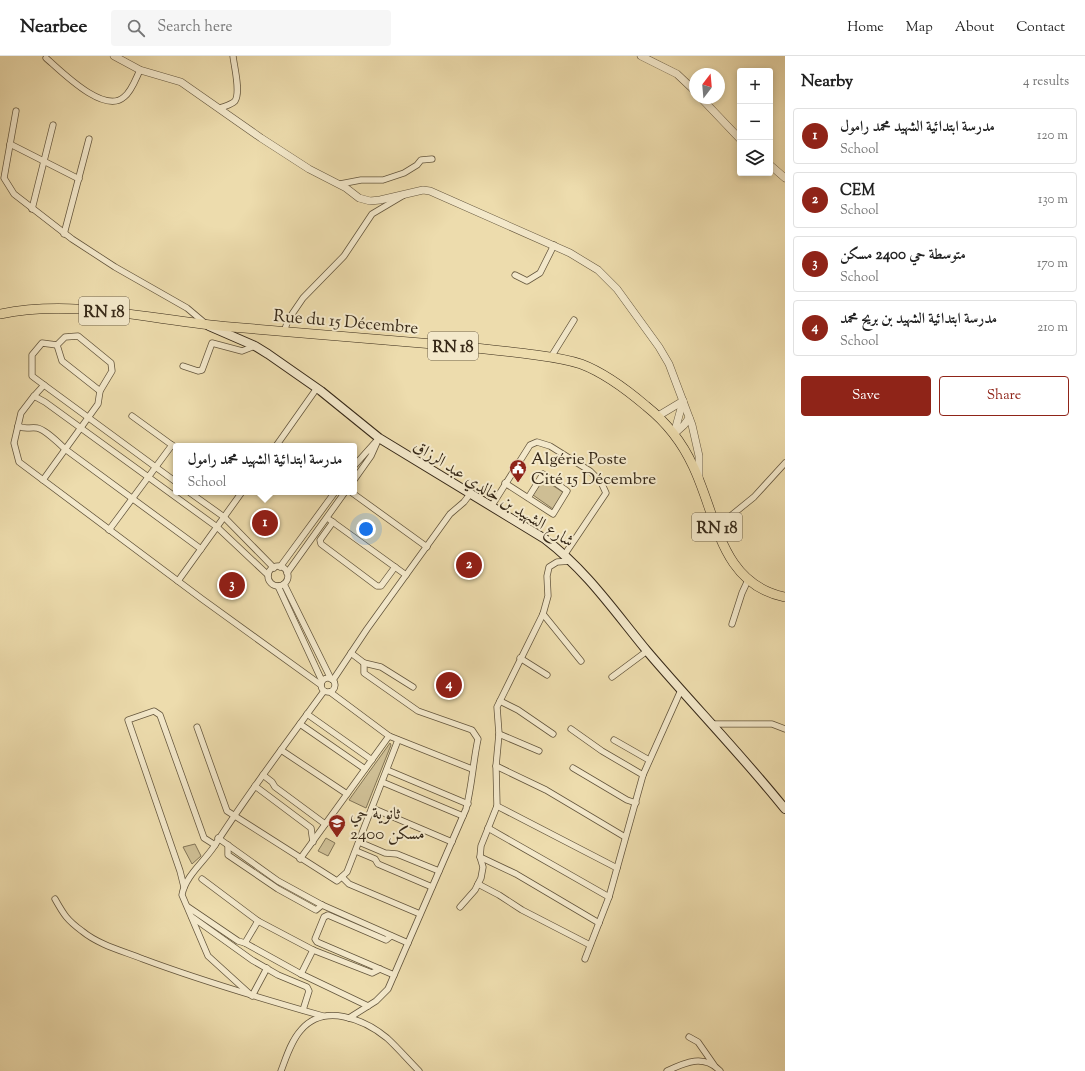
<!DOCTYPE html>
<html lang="en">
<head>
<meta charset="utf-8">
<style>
  :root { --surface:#fff; --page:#f6f6f6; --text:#222; --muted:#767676; --line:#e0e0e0; --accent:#8f2418 }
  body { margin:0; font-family:"Sorts Mill Goudy",Amiri,serif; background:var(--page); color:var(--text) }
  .controls { position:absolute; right:12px; top:12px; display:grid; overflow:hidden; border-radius:4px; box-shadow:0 2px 6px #0003 }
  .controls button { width:36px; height:36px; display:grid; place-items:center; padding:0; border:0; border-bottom:1px solid var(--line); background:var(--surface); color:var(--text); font:20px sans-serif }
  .compass { position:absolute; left:689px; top:12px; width:36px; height:36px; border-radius:50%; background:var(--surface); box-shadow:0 2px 6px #0003; rotate:16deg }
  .you { position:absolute; left:366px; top:473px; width:14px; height:14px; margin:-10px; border:3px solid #fff; border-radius:50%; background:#1a73e8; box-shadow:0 0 0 6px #1a73e833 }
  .badge { display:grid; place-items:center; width:26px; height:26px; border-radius:50%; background:var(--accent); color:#fff; font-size:13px; font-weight:700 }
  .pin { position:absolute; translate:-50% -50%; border:2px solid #fff; box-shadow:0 1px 4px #0006 }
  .popup { position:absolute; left:173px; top:387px; width:184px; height:52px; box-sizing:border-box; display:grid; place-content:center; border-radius:4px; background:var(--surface); filter:drop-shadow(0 1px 3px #0005); font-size:13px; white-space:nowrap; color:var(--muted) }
  .popup b { font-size:15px; color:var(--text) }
  .popup::after { content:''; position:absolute; left:50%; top:100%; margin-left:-8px; border:8px solid transparent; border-top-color:var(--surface) }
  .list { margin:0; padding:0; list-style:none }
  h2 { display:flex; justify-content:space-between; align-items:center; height:52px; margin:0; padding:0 16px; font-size:17px }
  h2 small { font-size:13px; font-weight:400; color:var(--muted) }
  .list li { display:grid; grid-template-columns:26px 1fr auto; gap:12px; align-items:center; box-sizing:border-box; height:56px; margin:0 8px 8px; padding:0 8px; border:1px solid var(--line); border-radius:4px }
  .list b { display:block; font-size:15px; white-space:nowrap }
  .list p { margin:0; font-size:13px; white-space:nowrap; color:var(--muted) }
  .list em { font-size:13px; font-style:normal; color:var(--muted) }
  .actions { display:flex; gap:8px; padding:12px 16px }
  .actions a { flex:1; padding:9px 0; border:1px solid var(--accent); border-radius:4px; text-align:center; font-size:14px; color:var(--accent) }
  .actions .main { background:var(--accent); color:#fff }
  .icon { flex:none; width:22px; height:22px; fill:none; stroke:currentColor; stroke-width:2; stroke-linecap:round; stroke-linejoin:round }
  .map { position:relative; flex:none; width:785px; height:1015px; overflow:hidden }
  header { display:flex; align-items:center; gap:24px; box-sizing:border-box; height:56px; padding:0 20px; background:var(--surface); border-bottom:1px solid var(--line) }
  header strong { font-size:19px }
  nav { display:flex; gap:22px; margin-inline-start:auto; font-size:14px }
  .search { width:280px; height:36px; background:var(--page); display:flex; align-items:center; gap:10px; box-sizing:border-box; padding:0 14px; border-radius:4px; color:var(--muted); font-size:15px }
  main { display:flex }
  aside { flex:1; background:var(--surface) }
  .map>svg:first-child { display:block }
</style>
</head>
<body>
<header>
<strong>Nearbee</strong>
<div class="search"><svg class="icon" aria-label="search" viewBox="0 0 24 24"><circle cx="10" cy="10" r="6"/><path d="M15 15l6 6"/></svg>Search here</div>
<nav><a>Home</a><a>Map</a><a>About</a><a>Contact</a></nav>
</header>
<main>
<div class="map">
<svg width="785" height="1015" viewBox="0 0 785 1015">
  <rect width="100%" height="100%" fill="#eddcad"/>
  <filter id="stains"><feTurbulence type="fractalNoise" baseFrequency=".005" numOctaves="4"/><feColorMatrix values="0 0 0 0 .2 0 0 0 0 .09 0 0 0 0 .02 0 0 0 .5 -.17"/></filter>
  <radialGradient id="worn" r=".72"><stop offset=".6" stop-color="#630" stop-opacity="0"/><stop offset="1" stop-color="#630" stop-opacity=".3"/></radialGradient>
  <g fill="#cebe94" stroke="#827456">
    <path d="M543,423l21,14 -11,16 -20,-14z"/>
    <path d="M390,687l1,2 -25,63 -17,-8z"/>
    <path d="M326,782l9,5 -7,13 -10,-5z"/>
    <path d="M195,788l6,12 -9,8 -9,-17z"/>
  </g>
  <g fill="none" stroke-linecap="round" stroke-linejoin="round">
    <g stroke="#64563d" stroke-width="7">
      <g id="minor">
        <path d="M46,2c15,13 58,57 78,39 8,-6 12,-19 16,-27"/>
        <path d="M220,52c5,-2 11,-3 15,-7 6,-9 -1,-35 -2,-45"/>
        <path d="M16,55l-12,67 10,16 58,45 43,28 72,41 19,16"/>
        <path d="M10,88l69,35"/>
        <path d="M340,128l21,-4h22l21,-7 13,-8 4,-5 11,-1"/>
        <path d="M32,153l21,-84"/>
        <path d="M64,178l25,-95"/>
        <path d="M515,219l12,6 13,-8 14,-28"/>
        <path d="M284,276l4,-12 15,-22 41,-42 28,-42 32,-19"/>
        <path d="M57,289l5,16 38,30"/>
        <path d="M551,301l23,-37"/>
        <path d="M183,310l15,5 4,-1 10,-27 30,8 13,-5"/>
        <path d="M34,340l-13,17 -7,30 5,19 183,137 119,86"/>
        <path d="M132,360l44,32"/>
        <path d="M18,370c7,4 11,1 19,2 7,1 23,16 28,21l136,100"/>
        <path d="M276,390l41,-58"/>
        <path d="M354,410l25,-28 -8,18 -17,24"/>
        <path d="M43,424l55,-76 2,-13 12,-20 -1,-8 -33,-27 -13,1 -8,8 -15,-2 -10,12v21l12,9"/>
        <path d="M176,426l-132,-97 -10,11 11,6 172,125 51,48"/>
        <path d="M505,427l48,31 14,-23 -24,-17 -15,24"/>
        <path d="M189,436l35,25 50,51"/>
        <path d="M351,436l76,55"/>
        <path d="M491,451l39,-62 7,-3 13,4 40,25 11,11 5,11 -41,61"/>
        <path d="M330,464l76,55"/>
        <path d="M333,466l-13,18 1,4 56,42h4l14,-19"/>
        <path d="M717,471l37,-30 31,-34"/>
        <path d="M109,474l63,-85"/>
        <circle cx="278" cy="520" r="10"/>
        <path d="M280,511l55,-75"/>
        <path d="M287,517l58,-81"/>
        <path d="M178,525l64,-89"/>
        <path d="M284,528l47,95"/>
        <path d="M278,530l44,95"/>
        <path d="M543,558l38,47"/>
        <path d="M732,568l10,-31 6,-13"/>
        <path d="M520,602l27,17"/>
        <path d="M364,607l17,4 32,20"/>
        <path d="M612,621l35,-26"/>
        <circle cx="328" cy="629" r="7"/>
        <path d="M333,624l34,-51 83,-115 14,-12 6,-8"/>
        <path d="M330,636l59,44 83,33"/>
        <path d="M500,645l18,9 35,24"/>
        <path d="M307,658l65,46"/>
        <path d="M300,668l65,45"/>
        <path d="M712,668h60l13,5"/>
        <path d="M197,671l30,84 110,70 10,-9 51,-132"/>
        <path d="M571,673l31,22 41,24"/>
        <path d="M499,678l40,17"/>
        <path d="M614,684l35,20"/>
        <path d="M281,694l66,44"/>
        <path d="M496,710l50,24 79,47"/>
        <path d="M573,712l54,32 9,3"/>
        <path d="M387,714l81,34"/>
        <path d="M263,719l9,7 3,5 50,37"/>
        <path d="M382,726l81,34"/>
        <path d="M255,730l56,42 2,14"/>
        <path d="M497,750l120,62"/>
        <path d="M372,752l80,34"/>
        <path d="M488,772l121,69"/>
        <path d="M218,782l60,43 44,24 86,38"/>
        <path d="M359,786l26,11 12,1 42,17"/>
        <path d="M228,789v10l50,34 38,21 6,-5"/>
        <path d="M356,795l19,8 3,5 54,23"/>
        <path d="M480,801l36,17 83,49"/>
        <path d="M300,803l89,-123"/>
        <path d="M342,821l7,7 71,30"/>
        <path d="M202,823l56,42 55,29 59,23 8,-4"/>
        <path d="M478,828l21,11 23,15 68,35"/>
        <path d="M184,831l-4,-16 -52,-151 26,-9 6,4 44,123 11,7"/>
        <path d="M55,843c9,16 12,21 27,32 17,14 41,20 61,28 59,22 120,40 180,57"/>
        <path d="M188,851l50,34 7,2 13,-22"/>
        <path d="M460,851l15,-17 6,-12 2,-11 -3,-10 1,-11 16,-40 -1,-40 3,-32 -2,-27 46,-93 5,-18 -1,-20 2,-9 8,-5 14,-1"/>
        <path d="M192,861l60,43 26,15 29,12 2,4 -6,19"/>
        <path d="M391,880l-5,4 -58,-25 -4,2 -9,22 2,3 77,33"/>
        <path d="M245,887l56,31 67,32"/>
        <path d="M585,903l24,-62 34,-122 38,-85"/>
        <path d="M267,912l-15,28 -44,-40 -26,-61c3,-19 23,-34 33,-50 34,-53 72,-103 109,-154"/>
        <path d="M301,918l12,-24"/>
        <path d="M349,962l27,-17 12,-12 78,-180c6,-23 7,-47 12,-70l-6,-9 -54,-19 -54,-38v-10l-13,-10"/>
        <path d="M689,981l9,5 16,23"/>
        <path d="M281,1015c5,-13 10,-30 20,-41 23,-27 63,-11 86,8 11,10 21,22 32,33"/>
        <path d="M667,1015c19,-9 37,-17 53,0"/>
      </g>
    </g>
    <g stroke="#64563d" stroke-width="8">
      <g id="tertiary">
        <path d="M114,0l26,14 41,12 80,56 48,31 37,19 13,10 11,3 10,-1 43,-10 7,1 140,62 28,17 19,19 42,58 10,17 23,61 7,31v22"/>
        <path d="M641,0l36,18 18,17"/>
        <path d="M701,42l39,41"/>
        <path d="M770,109l15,13"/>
        <path d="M658,360l25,-15"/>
        <path d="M674,378l9,-33"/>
        <path d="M674,378l10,-9 5,-7"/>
      </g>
    </g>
    <g stroke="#372918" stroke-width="10">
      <path id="secondary" d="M209,270l46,20 13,8 53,37 58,47 166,101c42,32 69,72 102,112 45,53 94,103 138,158"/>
    </g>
    <g stroke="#372918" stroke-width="10">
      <path id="primary" d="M0,258c77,-16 155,7 231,13 72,6 143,12 214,18 31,3 61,6 91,10 15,2 30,4 45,9 24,9 45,25 65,42 20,16 36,36 47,60 24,50 27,118 92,131"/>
    </g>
    <use href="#minor" stroke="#f3e8ca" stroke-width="5.5"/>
    <use href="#tertiary" stroke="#f3e8ca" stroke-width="7"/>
    <use href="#secondary" stroke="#f3e8ca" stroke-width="8"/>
    <use href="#primary" stroke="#eddcad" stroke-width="9"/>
  </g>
  <defs>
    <g id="civic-pin" transform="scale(0.9)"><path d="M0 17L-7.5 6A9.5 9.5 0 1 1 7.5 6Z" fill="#8f2418" stroke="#f3e8ca"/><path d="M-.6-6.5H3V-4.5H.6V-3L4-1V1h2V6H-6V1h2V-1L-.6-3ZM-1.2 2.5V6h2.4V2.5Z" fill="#fff"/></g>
    <g id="school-pin" transform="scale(0.9)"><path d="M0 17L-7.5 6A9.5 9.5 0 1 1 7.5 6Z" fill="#8f2418" stroke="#f3e8ca"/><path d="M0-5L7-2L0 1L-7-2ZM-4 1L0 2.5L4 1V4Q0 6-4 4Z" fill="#fff"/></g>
  </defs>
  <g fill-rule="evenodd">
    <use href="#civic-pin" x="518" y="412"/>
    <use href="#school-pin" x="337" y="767"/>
  </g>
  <g text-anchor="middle" stroke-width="4" stroke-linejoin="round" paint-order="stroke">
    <g fill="#f3e8ca" stroke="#6f624d" stroke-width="1">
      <rect x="79" y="241" width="50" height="28" rx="3"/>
      <rect x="428" y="276" width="50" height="28" rx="3"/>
      <rect x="692" y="457" width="50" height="28" rx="3"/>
    </g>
    <g font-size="16" font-weight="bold" fill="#372918">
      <text x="104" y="261">RN 18</text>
      <text x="453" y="296">RN 18</text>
      <text x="717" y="477">RN 18</text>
    </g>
    <g font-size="17" fill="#372918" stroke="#f3e8ca">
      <text transform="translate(346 265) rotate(5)" y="6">Rue du 15 Décembre</text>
      <text transform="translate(494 437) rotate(32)" y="6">شارع الشهيد بن خالدي عبد الرزاق</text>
    </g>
    <g font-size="17" fill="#372918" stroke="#f3e8ca" text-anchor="start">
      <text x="531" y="408">Algérie Poste<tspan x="531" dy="20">Cité 15 Décembre</tspan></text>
      <text x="350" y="763">ثانوية حي<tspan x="350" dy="20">2400 مسكن</tspan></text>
    </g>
  </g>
  <rect width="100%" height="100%" filter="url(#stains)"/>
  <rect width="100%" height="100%" fill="url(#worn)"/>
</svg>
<div class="controls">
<button>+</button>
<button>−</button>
<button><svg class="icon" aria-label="layers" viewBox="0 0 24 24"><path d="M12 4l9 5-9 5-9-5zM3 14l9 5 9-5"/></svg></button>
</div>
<svg class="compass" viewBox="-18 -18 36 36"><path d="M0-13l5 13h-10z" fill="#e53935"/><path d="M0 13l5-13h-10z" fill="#767676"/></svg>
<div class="you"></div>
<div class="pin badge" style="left:265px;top:467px">1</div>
<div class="popup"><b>مدرسة ابتدائية الشهيد محمد رامول</b>School</div>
<div class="pin badge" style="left:469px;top:509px">2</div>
<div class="pin badge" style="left:232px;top:529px">3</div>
<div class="pin badge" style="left:449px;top:629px">4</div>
</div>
<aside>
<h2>Nearby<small>4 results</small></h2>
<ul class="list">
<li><span class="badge">1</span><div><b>مدرسة ابتدائية الشهيد محمد رامول</b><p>School</p></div><em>120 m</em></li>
<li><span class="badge">2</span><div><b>CEM</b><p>School</p></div><em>130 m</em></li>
<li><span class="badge">3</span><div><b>متوسطة حي 2400 مسكن</b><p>School</p></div><em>170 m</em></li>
<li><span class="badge">4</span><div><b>مدرسة ابتدائية الشهيد بن بريح محمد</b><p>School</p></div><em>210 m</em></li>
</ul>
<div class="actions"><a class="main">Save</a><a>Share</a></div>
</aside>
</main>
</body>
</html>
